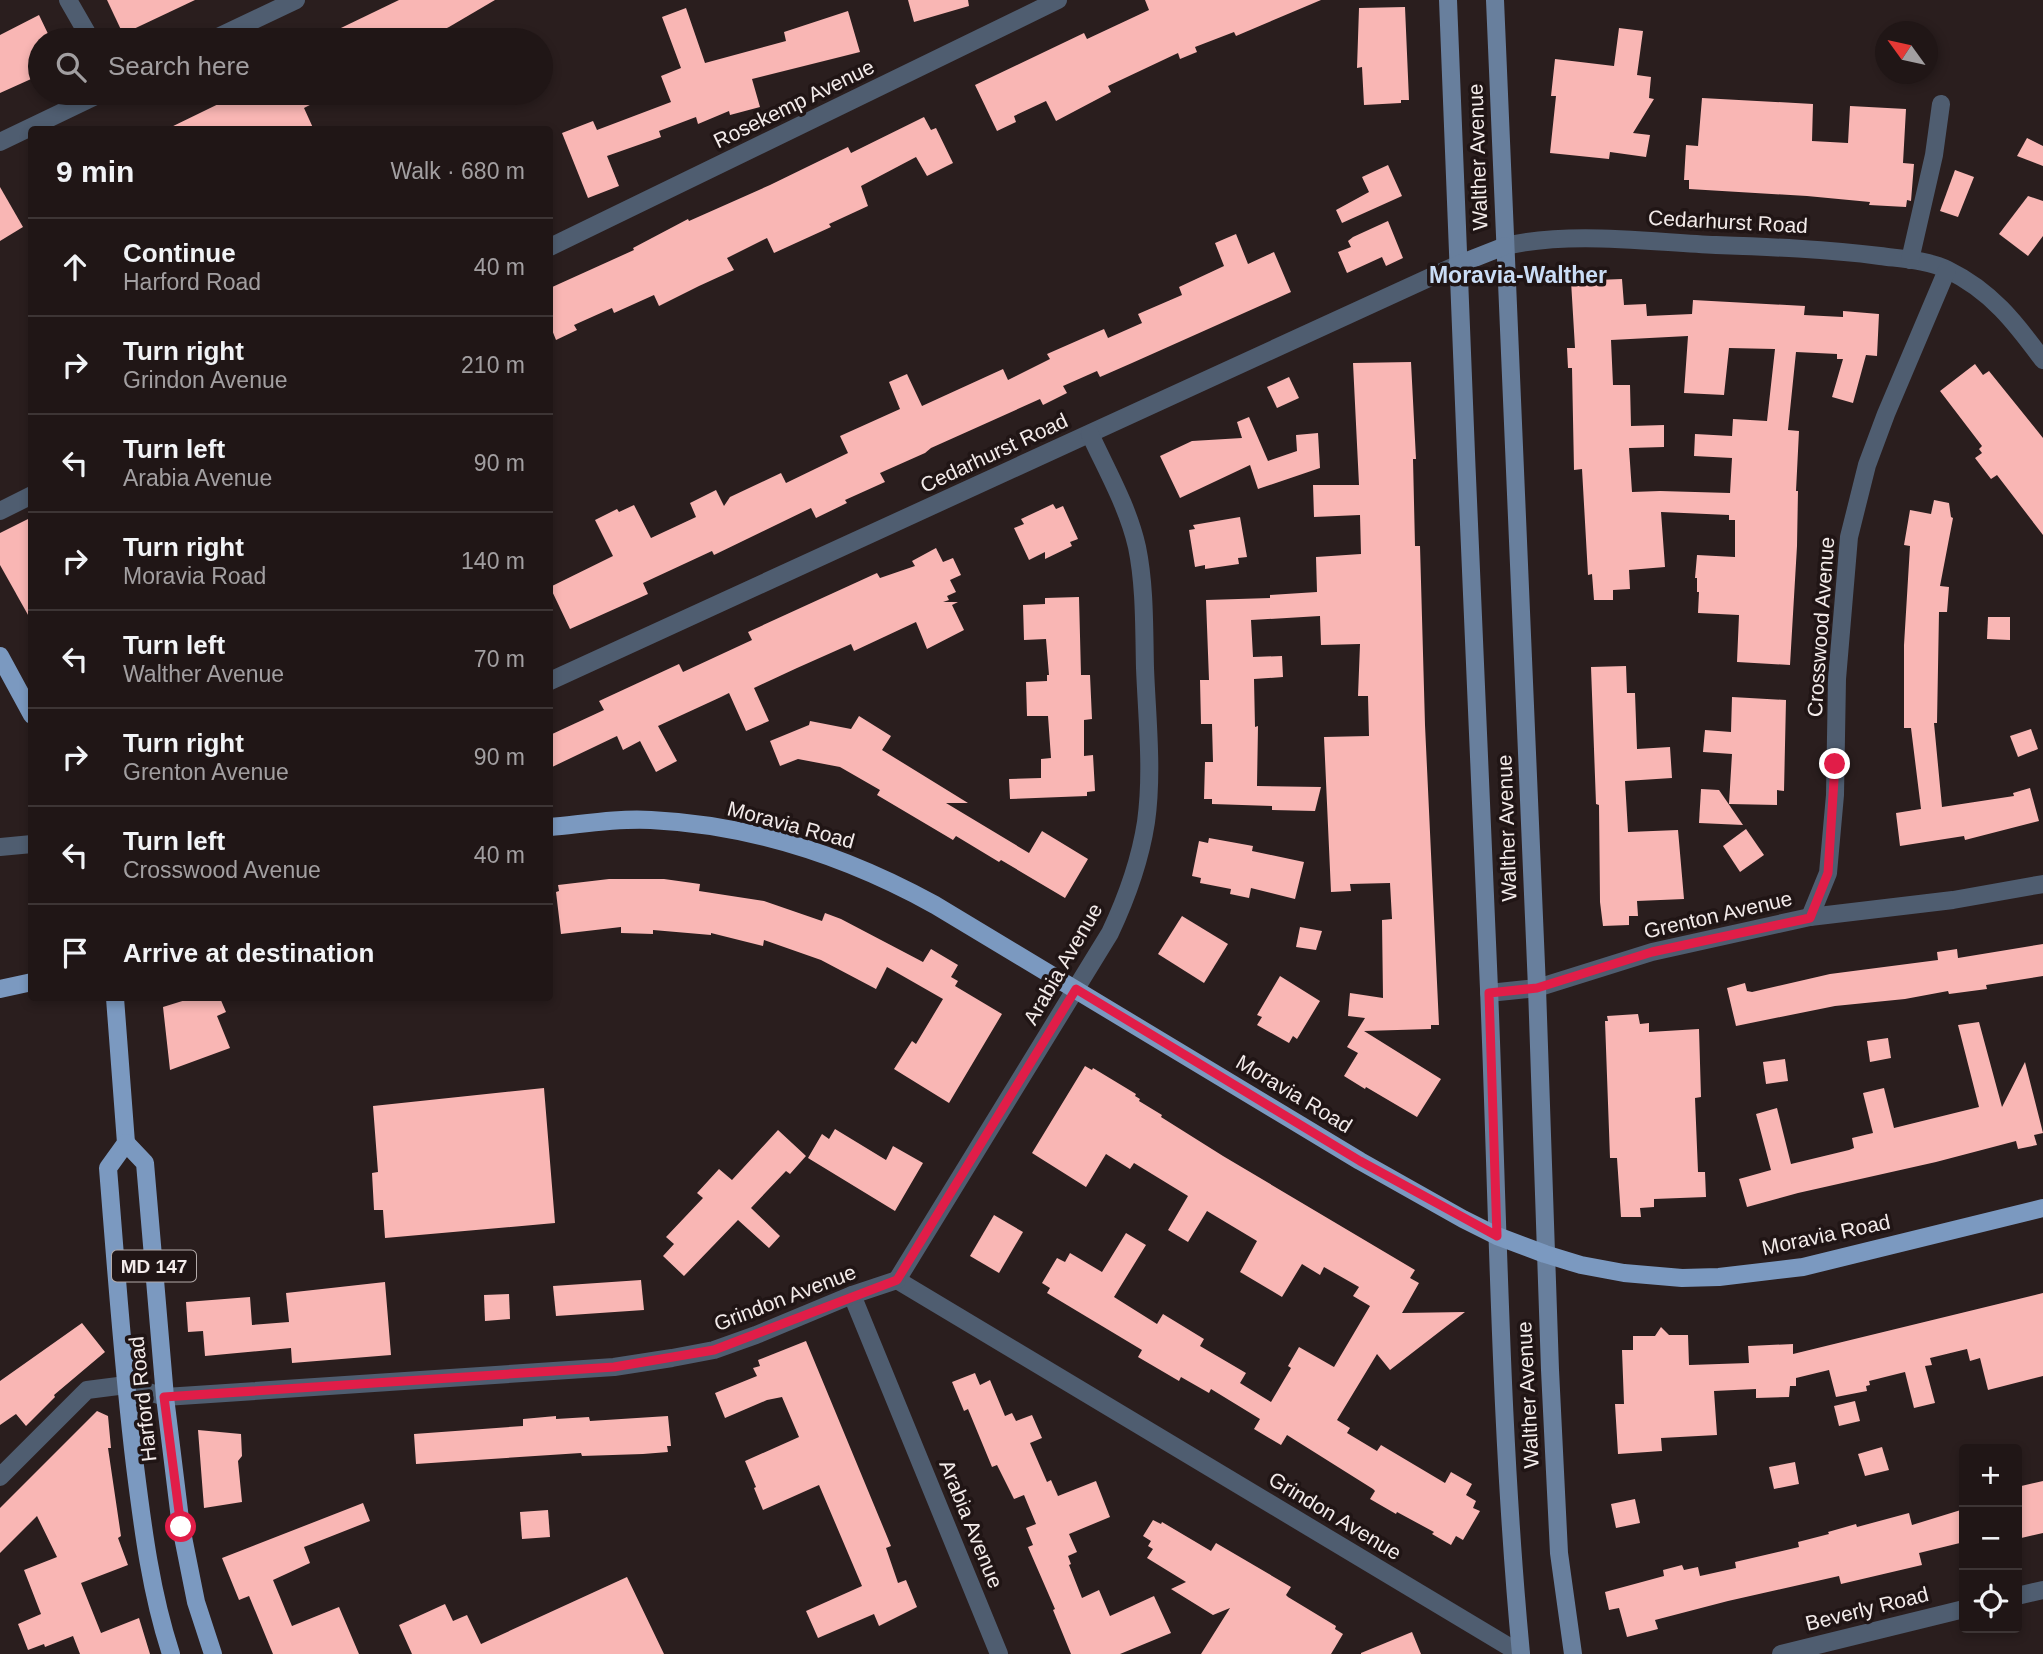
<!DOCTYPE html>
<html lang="en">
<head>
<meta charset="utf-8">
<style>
  :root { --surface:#201616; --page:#281f1f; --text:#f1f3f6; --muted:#a29fa1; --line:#3d3535 }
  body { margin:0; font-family:Arial,sans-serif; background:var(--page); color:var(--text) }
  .controls { position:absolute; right:21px; bottom:21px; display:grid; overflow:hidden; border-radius:7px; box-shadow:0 4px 10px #0003 }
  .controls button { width:63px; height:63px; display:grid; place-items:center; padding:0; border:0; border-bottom:2px solid var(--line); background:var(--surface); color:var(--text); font:35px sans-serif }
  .compass { position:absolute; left:1875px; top:21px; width:63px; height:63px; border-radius:50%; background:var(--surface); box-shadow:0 4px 10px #0003; rotate:303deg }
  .stop { position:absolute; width:21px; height:21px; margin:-16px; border:5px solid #e11d48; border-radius:50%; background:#fff }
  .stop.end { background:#e11d48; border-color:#fff; box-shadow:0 2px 7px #0008 }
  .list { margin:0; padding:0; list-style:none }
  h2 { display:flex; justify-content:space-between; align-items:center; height:91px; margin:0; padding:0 28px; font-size:30px }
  h2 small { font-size:23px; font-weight:400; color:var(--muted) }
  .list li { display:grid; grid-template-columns:46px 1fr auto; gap:21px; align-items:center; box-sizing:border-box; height:98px; padding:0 28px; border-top:2px solid var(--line) }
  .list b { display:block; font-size:26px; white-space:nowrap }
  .list p { margin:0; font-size:23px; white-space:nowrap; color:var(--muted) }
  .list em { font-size:23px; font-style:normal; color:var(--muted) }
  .icon { flex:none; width:38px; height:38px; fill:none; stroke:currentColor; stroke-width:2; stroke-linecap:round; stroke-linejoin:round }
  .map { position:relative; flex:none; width:2043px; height:1654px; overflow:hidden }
  .search { position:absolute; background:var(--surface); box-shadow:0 4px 10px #0003; left:28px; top:28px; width:525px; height:77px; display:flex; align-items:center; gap:18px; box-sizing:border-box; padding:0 24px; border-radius:38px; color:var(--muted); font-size:26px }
  .panel { position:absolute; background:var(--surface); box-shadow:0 4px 10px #0003; left:28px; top:126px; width:525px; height:875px; border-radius:7px }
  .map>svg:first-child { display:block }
</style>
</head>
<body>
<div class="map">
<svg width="2043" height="1654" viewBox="0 0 2043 1654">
  <rect width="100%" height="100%" fill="#2a1e1e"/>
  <g fill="#f9b6b4" fill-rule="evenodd">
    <path d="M107,0h88l-72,34z"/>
    <path d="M399,0h96l-46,27 -27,13h-106z"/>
    <path d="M908,0h60l1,6 -55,16z"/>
    <path d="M1145,0h176l-85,36 -2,-4 -39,15 2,5 -17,7 -2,-6 -70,33 3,6 -55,29 -10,-20 -32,15 2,6 -19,9 -22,-46 109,-52 3,6 62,-29z"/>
    <path d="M1405,7l4,93h-8v3l-37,2 -2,-38 -5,1 2,-60z"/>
    <path d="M686,8l19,55 81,-22 -2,-9 64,-21 12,41 -108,27 8,28 -30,8 -1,-4 -31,13 -2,-7 -37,14 2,6 -54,19 12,30 -31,12 -26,-65 31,-12 4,9 74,-28 -10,-26 20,-8 -19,-51z"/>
    <path d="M39,15l12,25h-11v35l-40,18v-58z"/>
    <path d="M1619,28l24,3 -6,44 14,2 -2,21 5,1 -21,34 17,2 -4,22 -36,-5 -1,7 -59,-6 6,-57h-5l4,-37 59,7z"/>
    <path d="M241,93h92l-29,15 10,22h-149z"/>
    <path d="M1702,98l111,6 -1,37 36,2 2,-37 56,3 -3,54 11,1 -3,37 -4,-1 -1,7 -37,-2 1,-3 -63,-6 -118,-7v-9h-5l2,-35 12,1z"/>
    <path d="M924,117l7,13 5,-2 17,35 -26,13 -11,-19 -55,29 7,20 -39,18 2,3 -57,26 -7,-15 -40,20 7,12 -35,16 -40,20 -5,-11 -40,18 -2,-5 -38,17 3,5 -21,10 -6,-15v-37l84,-38 -1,-2 55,-29 1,2 81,-36 78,-38 3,6z"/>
    <path d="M2027,138l16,8v20l-26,-10z"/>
    <path d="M1388,165l14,31 -60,27 -6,-13 33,-18 -7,-15z"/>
    <path d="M1955,170l19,7 -16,40 -18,-6z"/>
    <path d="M0,187l23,40 -23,14z"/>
    <path d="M2028,196l15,5v35l-15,20 -29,-22z"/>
    <path d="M1388,221l15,37 -17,8 -4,-9 -35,16 -9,-21 13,-5 -3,-6 5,-4z"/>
    <path d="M1236,234l12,30 26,-12 17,40 -159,71 -32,14 -3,-6 -34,15 4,7 -24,12 -3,-6 -109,49 -6,5 -45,20 5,9 -40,18 2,3 -31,15 -5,-10 -97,47 -2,-4 -69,32 5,11 -78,35 -20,-42 63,-31 -18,-36 22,-11 2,3 15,-7 17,33 45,-21 -6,-14 26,-13 8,16 6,-9 51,-24 5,10 62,-30 -8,-17 60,-27 -11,-27 18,-8 15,32 81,-37 5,11 42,-21 -3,-5 57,-25 4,9 34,-15 -4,-9 44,-19 -3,-8 45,-21 -9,-23z"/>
    <path d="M1622,279l2,26 22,-1 1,12 45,-2 1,-14 112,6 -1,9 39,2v-6l36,3 -2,42 -11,-1 -13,48 -21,-6 11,-38h-6v-5l-41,-2 -8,78 11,1 -3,60h2l-1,55 -7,119 -53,-3 2,-47 -41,-2 1,-21h-2v-14h-2l2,-23 38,2v-37h-6v-5l-68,-3 4,55 -36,3 1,19 -17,1v10h-19l-2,-26 -4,1 -6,-106 -8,1 -2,-102h-4l-1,-20h8l-4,-67zM1688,336l-4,57 40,2 5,-47 46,1 -8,72 -34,-2 -1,17 -37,-2 -1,22 38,2 -2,35 -70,-2 -28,1 -3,-44 35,-1v-22l-33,1 -1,-41h-17l-2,-45z"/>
    <path d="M1411,362l5,97h-3l2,87h5l5,179 14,300h-8v4l-67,2 77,48 -24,38 -51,-30 -1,2 -21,-13 14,-23 -11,-6 18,-29 -17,-2 2,-23 33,5 -1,-78 10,-1 -2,-36 -40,1 1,7 -20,1 -7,-155 45,-1 -1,-40h-10l2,-52 -39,1 -1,-29 -69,4 2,37 29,-1 1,21 -29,2 1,48 3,-1 -1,60 64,1 -6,24 -43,-1v-4l-60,-2v-5h-8l1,-37h8l-1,-38h-11l-1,-44h9l-3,-80 64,-2v-3l47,-3 -1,-35 45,-3 -1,-39 -46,2 -1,-32h46l-6,-122z"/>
    <path d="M1975,364l8,11 6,-4 54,67v97l-46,-60 -6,4 -16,-21 7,-5 -3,-4 3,-3 -42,-55z"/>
    <path d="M1289,377l10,21 -22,10 -10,-21z"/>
    <path d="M1249,417l19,44 29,-10 -1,-16 22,-2 2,35 -62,21 -8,-24 -70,33 -20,-42 32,-15 50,-3 -5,-16z"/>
    <path d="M1934,500l15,3 2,14 2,1 -13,68 9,1 -2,25h-8l-2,111h-3l8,84 72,-11 -1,-3 17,-5 9,33 -74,19 -1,-4 -64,10 -4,-33 25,-4 -10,-81h-7v-83l6,-99 -6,-1 6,-35 21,4z"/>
    <path d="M1053,504l3,5 7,-3 15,33 -8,3 2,4 -27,13v-7l-16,8 -15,-32 10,-4 -3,-5z"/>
    <path d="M32,517v105l-32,-57v-32z"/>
    <path d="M1240,517l7,40 -9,1 1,6 -34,5v-4l-10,2 -6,-37 6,-1 -2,-4z"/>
    <path d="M936,548l7,14 10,-4 8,17 -11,5 6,12 -9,4 2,4 -6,2h15l-6,3 12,25 -37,19 -11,-27 -62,29 -3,-7 -54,24 -43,20 15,33 -23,10 -17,-38 -8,4 -63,29 19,35 -21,11 -16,-31 -17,9 -6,-14 -67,32v-33l54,-25 -5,-9 80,-37 4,8 69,-32 -4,-8 129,-59 3,5 35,-12 -3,-5z"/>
    <path d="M1079,597l2,78h9l2,44 -8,1v36l9,-1 2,36 -8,1v4l-77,3 -1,-20 32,-1v-19l10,-1 -3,-42h-21l-1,-34 21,-1v-6h2l-3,-36 -22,1 -1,-35 22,-1v-6z"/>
    <path d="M1988,617h22v23l-23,-1z"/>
    <path d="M1626,666l1,27h8l2,56 33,-2 2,31 -47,3 3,51 50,-2 6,69 -47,2 1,15h-9v9l-26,1 -3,-24 -1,-97 -3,-1 -5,-137z"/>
    <path d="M1732,697l54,3 -2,91 -7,-1v15l-48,-1 3,-50 -29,-2 2,-22 26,2z"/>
    <path d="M859,716l32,20 -9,14 86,53h-22l83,50 13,-22 46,28 -23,39 -64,-38 -2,2 -43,-26 -3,4 -76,-45 3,-5 -40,-23 -42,-8 -18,7 -10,-25 39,-16 1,-4 41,8z"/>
    <path d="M2031,729l7,20 -20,8 -8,-21z"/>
    <path d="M1701,789l18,1 24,35 -44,-2z"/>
    <path d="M1746,829l18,26 -24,17 -17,-26z"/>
    <path d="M1209,838l44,8 -1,5 52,11 -9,37 -44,-11 -2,10 -19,-4 1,-5 -31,-6 1,-5 -9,-2 7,-35 9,2z"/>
    <path d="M609,879h55l36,5 -1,7 65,10 58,20 3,-8 16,6 82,43 8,-13 27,16 -7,12 7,4 -3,5 47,28 -53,89 -55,-34 18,-28 4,3 27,-45 -56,-32 -11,22 -55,-29 -57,-20 -1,6 -52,-13v2l-58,-5v4l-32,-1v-6l-60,7 -5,-42 3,-1 -1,-6z"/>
    <path d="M1182,916l46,28 -24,39 -46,-29z"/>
    <path d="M1300,927l22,4 -6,19 -20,-3z"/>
    <path d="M2043,944v32l-57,9 1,4 -38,5 -1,-3 -43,8 -70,7 -99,20 -9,-38 18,-5 2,8 5,1 78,-18 108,-14 -1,-8 20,-3 1,9z"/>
    <path d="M1280,976l40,25 -23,38 -4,-3 -4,7 -32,-18 5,-8 -5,-2z"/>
    <path d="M192,998h28l6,14 -9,4 13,32 -60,22 -7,-63z"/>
    <path d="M1638,1014l2,10 9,-1v9l50,-3 2,68 -6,1 3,74h7l1,25 -52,2v8l-14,1 1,9h-20l-4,-59h-7l-5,-137h3l-1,-5z"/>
    <path d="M1979,1022l23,85 23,-45 18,71 -9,2 3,10 -19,4 -2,-8 -80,21 -138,31 -51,14 -8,-28 32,-9 -15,-56 21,-6 14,56 58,-14 5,-2 -2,-10 21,-5 -10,-40 21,-5 10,40 85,-21 -21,-82z"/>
    <path d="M1888,1038l3,20 -21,4 -3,-21z"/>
    <path d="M1785,1059l3,22 -22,3 -3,-22z"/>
    <path d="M1085,1066l7,4 1,-2 43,26 -1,2 5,3 -1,2 23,14 -1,2 62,39 192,114 -5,8 9,5 -17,30 63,-1 -75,58 -13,-16 -40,66 13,8 -3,5 30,18 4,-6 64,38 6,-11 21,12 -6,11 10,6 -3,7 7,3 -17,29 -7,-4 -5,9 -19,-11 2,-2 -37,-20 -1,2 -26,-15 5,-8 -2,-2 -86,-54 -6,10 -27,-16 6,-10 -49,-30 -2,4 -28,-16 -2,4 -41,-24 4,-7 -95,-57 3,-5 -8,-5 15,-25 8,4 5,-9 32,19 24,-39 20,12 -32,52 43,27 6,-10 41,25 -4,7 46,27 -6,10 31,19 20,-34 -3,-2 11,-19 35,20 36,-61 -17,-10 6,-9 -35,-20 -4,8 -18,-11 -20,33 -42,-25 17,-31 -50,-30 -19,31 -20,-12 20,-34 -54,-33 -4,6 -24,-15 -20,33 -54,-34z"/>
    <path d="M544,1088l11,135 -170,15 -2,-28h-9l-2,-37 6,-1 -5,-66z"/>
    <path d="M835,1129l51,31 7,-14 30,17 -28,48 -87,-53 14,-24 7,5z"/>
    <path d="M778,1130l28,26 -16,18 -4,-3 -35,37 29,28 -11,12 -31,-28 -54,56 -21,-20 11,-12 -8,-7 37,-39 -6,-5 22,-24 13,11z"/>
    <path d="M994,1215l29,17 -24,41 -29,-17z"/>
    <path d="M641,1280l3,30 -88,6 -3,-30z"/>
    <path d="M385,1282l6,73 -99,8 -1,-15 -86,8 -2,-25 -15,1 -2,-30 64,-5 2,28 37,-3 -3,-29z"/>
    <path d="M2043,1293v83l-55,14 -8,-32 -10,3 -3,-12 -37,9 2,7 -7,1 10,37 -21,5 -9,-36 -36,9 1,4 -4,1 1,5 -31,6 -7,-27 -33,8v8h-6l-1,11 -33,1v-9l-42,2 3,44 -56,3 1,13 -44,3 -3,-50h9l-2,-54h11v-14h22l6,-9 8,8h19l1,30 60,-2 -1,-17 45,-2v10z"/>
    <path d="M509,1294l1,25 -25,2 -1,-26z"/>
    <path d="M82,1323l23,29 -51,43 1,2 -29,29 -10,-12 -16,11v-44z"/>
    <path d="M806,1341l85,205 -5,2 12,35 8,-3 11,27 -38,19 -5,-12 -56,24 -12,-27 56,-25 -43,-101 -56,25 -9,-22 2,-1 -11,-26 54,-24 -17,-40 -15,3 -42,18 -10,-25 42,-17 -4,-8 7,-2 -2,-6z"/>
    <path d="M975,1373l5,12 10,-5 15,36 7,-3 4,8 16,-6 10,23 -12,5 17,39 4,-2 7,16 38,-15 14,36 -41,17 8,18 -9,4 3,8 -2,1 13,33 17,-8 11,26 44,-20 17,37 -51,21h-49l-18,-44 2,-1 -27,-62 5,-2 -7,-17 10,-4 -12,-29 -10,4 -17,-34 -5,2 -24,-58 -4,2 -12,-29z"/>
    <path d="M1855,1401l5,20 -21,5 -5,-20z"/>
    <path d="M97,1411l11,5 3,32h-3l13,88 -3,2 10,27 -47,18 20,50 38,-15 11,36h-70l-7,-18 -28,11 -1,-3 -16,6 -10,-26 23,-10 -17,-44 33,-13 -20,-41 -37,37v-45z"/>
    <path d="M556,1416v3l33,-2 1,4 78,-5 3,30h-4l1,6 -25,2 -61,2 -1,-3 -165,11 -2,-30 109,-8v-7z"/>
    <path d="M198,1430l43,4 1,22 -4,5 4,41 -38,6z"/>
    <path d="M1882,1447l7,23 -24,6 -7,-22z"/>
    <path d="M1795,1462l4,22 -25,5 -5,-22z"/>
    <path d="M2043,1481v52l-26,6v-52z"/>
    <path d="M1635,1499l5,24 -24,5 -5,-24z"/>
    <path d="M363,1503l7,18 -66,26 6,16 -37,17 19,46 47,-19 20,47h-86l-24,-58 -10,4 -17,-42z"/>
    <path d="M1964,1509v33l-45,11 3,12 -81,19 -2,-8 -111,25 -73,19 3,9 -31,8 -8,-29 -10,2 -4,-18 59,-16 -1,-6 19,-5 2,5 14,-3 2,9 36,-8 -1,-6 64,-15 -1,-5 31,-8 -1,-2 28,-8 1,3 52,-14 3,12z"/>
    <path d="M548,1510l2,27 -28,2 -2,-27z"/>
    <path d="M1153,1520l8,4 1,-2 49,29 5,-8 75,44 -5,8 2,2 48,29 -1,3 8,5 -12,20h-130l29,-46 -17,7 -42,-26 15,-7 -39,-24 6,-9 -5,-3 3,-5 -8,-5z"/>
    <path d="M627,1577l37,77h-252l-13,-29 46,-21 8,17 14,-6 14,29z"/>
    <path d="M1412,1632l9,22h-60v-1z"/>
  </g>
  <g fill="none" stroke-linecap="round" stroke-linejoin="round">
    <g stroke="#4f5d70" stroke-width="18">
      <path d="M68,0l23,40"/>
      <path d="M212,40l84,-40"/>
      <path d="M0,142l102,-49"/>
      <path d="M1505,246c66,-15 143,-4 211,-1 55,2 110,4 164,11 22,3 48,4 68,14 43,21 67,52 95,90"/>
      <path d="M550,247l508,-247"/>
      <path d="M1910,260l24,-105 7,-51"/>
      <path d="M0,511l32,-16"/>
      <path d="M550,681l907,-416"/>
      <path d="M0,847l32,-3"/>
      <path d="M1810,917l18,-44 7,-78 2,-116 12,-142 18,-72 19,-51 61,-144"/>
      <path d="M1489,993l48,-5 115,-36 158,-35 143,-17 90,-16"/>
      <path d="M897,1280l213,-347c17,-36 30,-72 36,-111 7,-50 1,-103 -1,-154 -1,-40 0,-82 -8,-121 -9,-40 -30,-76 -47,-113"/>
      <path d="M897,1280l624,374"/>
      <path d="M852,1295l147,359"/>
      <path d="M0,1477l87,-87 39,-5 39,12 449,-30 58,-9 42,-8 42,-15 96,-40 45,-15"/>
      <path d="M2017,1596l26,-6"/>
      <path d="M1781,1654l183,-45"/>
    </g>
    <g stroke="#687f9d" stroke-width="18">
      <path d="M1448,0c11,330 28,659 41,989 9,222 11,444 32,665"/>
      <path d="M1495,0l42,988 13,382 9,183 14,101"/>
      <path d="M1457,265l48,-19"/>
    </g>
    <g stroke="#7b99c0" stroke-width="18">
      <path d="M0,656l32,59"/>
      <path d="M550,827c33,-3 67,-9 101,-7 100,5 197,37 284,85l425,256 103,58 34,17 48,18 36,11 43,8 58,5 37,-1 84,-10 240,-59"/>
      <path d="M0,989l32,-7"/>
      <path d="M115,998l11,145 -18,25c8,99 15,199 27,298 8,64 16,127 36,188"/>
      <path d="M126,1143l19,20 20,234 16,130 15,75 17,52"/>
    </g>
  </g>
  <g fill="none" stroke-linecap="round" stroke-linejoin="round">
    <path stroke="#e11d48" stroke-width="9" d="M181,1527l-17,-130 450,-30 100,-17 183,-70 179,-291 284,172 137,75 -8,-243 48,-5 115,-36 158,-34 18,-45 7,-109"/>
  </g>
  <g text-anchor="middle" stroke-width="7" stroke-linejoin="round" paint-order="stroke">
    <rect fill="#201515" stroke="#b4abaa" stroke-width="2" x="112" y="1250.5" width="84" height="31" rx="5"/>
    <g font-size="19" font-weight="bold" fill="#f3ebea">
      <text x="154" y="1273">MD 147</text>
    </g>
    <g font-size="21" fill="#f3ebea" stroke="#201515">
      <text transform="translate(794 104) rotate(-26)" y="7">Rosekemp Avenue</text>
      <text transform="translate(1478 157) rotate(-92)" y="7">Walther Avenue</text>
      <text transform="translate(1728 222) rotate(3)" y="7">Cedarhurst Road</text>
      <text transform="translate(994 453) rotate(-25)" y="7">Cedarhurst Road</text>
      <text transform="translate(1821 627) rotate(-86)" y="7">Crosswood Avenue</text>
      <text transform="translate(791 825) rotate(15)" y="7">Moravia Road</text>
      <text transform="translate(1507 828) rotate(-92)" y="7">Walther Avenue</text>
      <text transform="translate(1718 915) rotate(-13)" y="7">Grenton Avenue</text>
      <text transform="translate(1063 964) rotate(-60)" y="7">Arabia Avenue</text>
      <text transform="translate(1294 1094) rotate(31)" y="7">Moravia Road</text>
      <text transform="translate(1826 1235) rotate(-12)" y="7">Moravia Road</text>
      <text transform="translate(785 1298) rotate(-21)" y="7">Grindon Avenue</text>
      <text transform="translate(1528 1395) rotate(-93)" y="7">Walther Avenue</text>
      <text transform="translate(143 1399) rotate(-96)" y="7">Harford Road</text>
      <text transform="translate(1335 1516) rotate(31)" y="7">Grindon Avenue</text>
      <text transform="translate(971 1524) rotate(68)" y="7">Arabia Avenue</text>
      <text transform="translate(1867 1609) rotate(-14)" y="7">Beverly Road</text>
    </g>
    <g font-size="23" font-weight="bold" fill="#caddf6" stroke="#201515">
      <text x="1518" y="283">Moravia-Walther</text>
    </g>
  </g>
</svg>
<div class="controls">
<button>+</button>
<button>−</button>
<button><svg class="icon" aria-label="locate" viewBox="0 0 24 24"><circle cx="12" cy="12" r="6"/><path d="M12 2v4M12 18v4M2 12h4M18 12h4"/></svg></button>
</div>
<svg class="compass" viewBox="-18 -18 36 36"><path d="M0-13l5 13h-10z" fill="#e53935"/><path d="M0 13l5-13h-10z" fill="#a29fa1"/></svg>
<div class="stop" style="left:181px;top:1527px"></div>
<div class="stop end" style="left:1835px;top:764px"></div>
<div class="search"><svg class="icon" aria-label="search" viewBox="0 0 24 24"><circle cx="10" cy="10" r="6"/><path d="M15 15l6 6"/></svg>Search here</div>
<section class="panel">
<h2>9 min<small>Walk · 680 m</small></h2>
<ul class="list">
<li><svg class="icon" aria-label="ahead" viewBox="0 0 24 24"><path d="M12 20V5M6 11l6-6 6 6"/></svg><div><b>Continue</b><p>Harford Road</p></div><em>40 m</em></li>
<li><svg class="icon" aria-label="right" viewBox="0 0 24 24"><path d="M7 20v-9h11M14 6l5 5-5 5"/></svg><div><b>Turn right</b><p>Grindon Avenue</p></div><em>210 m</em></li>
<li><svg class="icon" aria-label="left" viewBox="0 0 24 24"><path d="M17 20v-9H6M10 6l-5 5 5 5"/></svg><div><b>Turn left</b><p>Arabia Avenue</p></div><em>90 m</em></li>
<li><svg class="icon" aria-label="right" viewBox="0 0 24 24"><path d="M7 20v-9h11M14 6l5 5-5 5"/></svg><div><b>Turn right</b><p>Moravia Road</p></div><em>140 m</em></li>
<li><svg class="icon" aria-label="left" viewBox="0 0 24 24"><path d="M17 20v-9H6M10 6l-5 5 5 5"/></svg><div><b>Turn left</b><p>Walther Avenue</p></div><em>70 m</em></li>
<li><svg class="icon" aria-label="right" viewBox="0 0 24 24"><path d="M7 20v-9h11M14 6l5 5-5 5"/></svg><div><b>Turn right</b><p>Grenton Avenue</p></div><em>90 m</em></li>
<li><svg class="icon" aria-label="left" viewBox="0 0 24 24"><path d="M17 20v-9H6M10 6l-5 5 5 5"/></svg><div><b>Turn left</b><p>Crosswood Avenue</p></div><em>40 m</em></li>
<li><svg class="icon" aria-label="arrive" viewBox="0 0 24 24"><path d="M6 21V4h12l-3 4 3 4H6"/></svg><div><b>Arrive at destination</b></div></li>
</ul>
</section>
</div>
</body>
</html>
